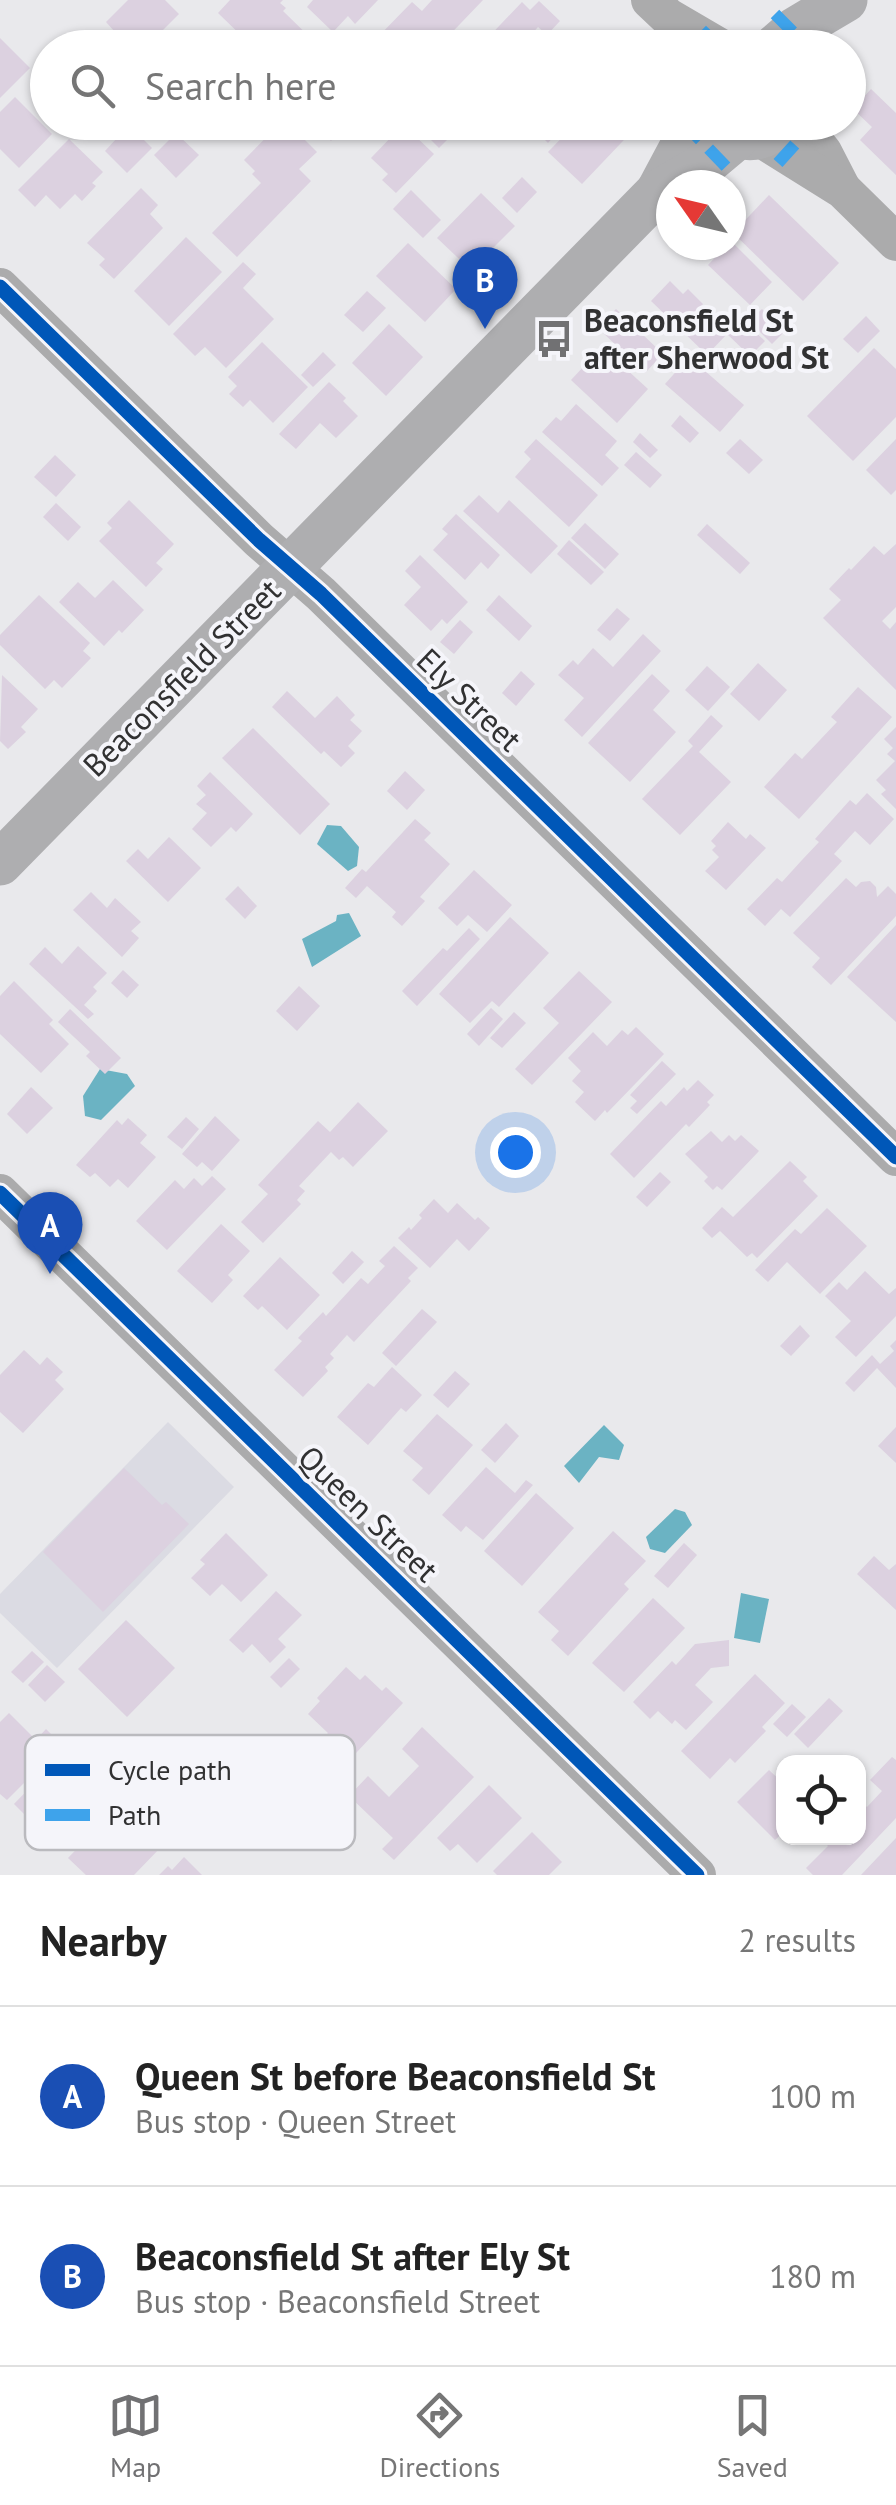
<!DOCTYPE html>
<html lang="en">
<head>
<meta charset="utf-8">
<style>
  :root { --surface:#fff; --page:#f2f2f2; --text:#222; --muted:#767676; --line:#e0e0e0; --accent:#717173 }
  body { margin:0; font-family:"PT Sans",sans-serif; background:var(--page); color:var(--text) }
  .controls { position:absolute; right:30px; bottom:30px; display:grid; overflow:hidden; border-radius:20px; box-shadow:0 2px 8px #0004 }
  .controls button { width:90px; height:90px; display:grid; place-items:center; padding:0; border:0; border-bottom:2px solid var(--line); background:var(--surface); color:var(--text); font:50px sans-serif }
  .compass { position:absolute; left:656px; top:170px; width:90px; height:90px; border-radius:50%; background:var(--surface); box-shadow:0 2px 8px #0004; rotate:304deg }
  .you { position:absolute; left:515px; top:1152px; width:35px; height:35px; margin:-25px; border:8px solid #fff; border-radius:50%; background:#1a73e8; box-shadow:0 0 0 15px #1a73e833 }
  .badge { display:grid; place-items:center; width:65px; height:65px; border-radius:50%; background:var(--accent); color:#fff; font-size:32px; font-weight:700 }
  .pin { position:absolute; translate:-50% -82px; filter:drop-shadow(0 2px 5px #0008) }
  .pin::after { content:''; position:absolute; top:52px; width:35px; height:30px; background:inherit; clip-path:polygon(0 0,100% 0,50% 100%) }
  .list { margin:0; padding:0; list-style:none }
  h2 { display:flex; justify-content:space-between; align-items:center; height:130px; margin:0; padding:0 40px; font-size:42px }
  h2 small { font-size:32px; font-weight:400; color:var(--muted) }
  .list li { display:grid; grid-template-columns:65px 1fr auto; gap:30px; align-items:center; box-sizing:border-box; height:180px; padding:0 40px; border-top:2px solid var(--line) }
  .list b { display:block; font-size:38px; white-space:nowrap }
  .list p { margin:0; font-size:32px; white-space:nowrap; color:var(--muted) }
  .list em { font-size:32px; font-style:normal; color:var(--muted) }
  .icon { flex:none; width:55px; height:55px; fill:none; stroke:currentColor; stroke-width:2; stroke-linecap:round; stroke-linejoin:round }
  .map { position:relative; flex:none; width:896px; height:1875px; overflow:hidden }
  .search { position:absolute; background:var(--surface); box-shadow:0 2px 8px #0004; left:30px; right:30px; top:30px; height:110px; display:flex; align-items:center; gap:25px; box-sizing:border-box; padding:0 35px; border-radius:55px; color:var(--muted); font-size:38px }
  .sheet { height:490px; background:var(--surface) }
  nav { display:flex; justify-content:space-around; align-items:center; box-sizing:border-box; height:140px; border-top:2px solid var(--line); background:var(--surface); font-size:28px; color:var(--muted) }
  nav a { display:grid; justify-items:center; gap:5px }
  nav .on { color:var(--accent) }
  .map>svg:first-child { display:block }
</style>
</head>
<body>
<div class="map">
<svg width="896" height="1875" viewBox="0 0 896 1875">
  <rect width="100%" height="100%" fill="#e9e9ec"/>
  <path fill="#dbdbe3" d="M168,1422l66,65 -177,181 -57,-55v-19z"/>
  <g fill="#6bb3c3">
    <path d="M327,825l14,1 18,21 -2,19 -9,5 -31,-27z"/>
    <path d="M349,913l12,23 -49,31 -10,-28 34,-18 1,-6z"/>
    <path d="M100,1069l27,5 8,12 -34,34 -16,-4 -2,-20z"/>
    <path d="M604,1425l20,20 -5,15 -20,-3 -20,26 -15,-17z"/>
    <path d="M675,1509l10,3 7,13 -27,28 -15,-4 -4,-12z"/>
    <path d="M741,1593l28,6 -9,44 -26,-5z"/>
  </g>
  <g fill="#dcd1e0">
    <path d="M128,0h37l14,14 -34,34h-45l15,-16 -9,-10z"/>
    <path d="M230,0h53l-3,3 6,5 -3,3 38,37h-67l-36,-35z"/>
    <path d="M313,0h65l-23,24 -7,-8 -15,16 -26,-25z"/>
    <path d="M432,0h51l-46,48h-63l4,-5 -3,-3 37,-38 10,9z"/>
    <path d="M539,1l21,20 -13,14 -9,-8 -14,16 4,2 -2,3h-43l-1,-4 40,-42 8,8z"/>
    <path d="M0,38l30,30 -30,30z"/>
    <path d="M871,89l25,24v62l-36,-35 12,-13 -19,-18z"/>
    <path d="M15,97l37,37 -33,34 -19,-19v-37z"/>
    <path d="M281,122h6l30,30 -18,17 12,12 -74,76 -25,-24 49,-50 -9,-9 3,-3 -11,-11z"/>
    <path d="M312,122h36l-17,19z"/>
    <path d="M420,122h21l12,12 -14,14 -22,-22z"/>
    <path d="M542,122h25l-19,21 -13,-13z"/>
    <path d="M577,122h64l-59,62 -34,-32z"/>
    <path d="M129,125l23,23 -25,25 -22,-22z"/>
    <path d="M396,132l8,7 7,-7 23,22 -38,39 -14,-13 6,-6 -17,-16z"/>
    <path d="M176,133l23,22 -23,23 -22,-23z"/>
    <path d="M69,139l34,33 -11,11 4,3 -14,15 -7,-7 -15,15 -14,-14 -11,12 -17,-17z"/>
    <path d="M522,177l15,15 -20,21 -15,-15z"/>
    <path d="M141,188l17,17 -8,9 13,14 -49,51 -15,-14 6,-6 -18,-16z"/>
    <path d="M411,190l30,30 -18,18 -30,-29z"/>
    <path d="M481,193l34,33 -22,22 3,4 -21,22 -38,-36z"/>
    <path d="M769,195l70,68 -36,38 -70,-68z"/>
    <path d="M186,237l36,35 -53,54 -35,-35z"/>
    <path d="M731,241l41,41 -22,23 -42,-40 19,-20h4z"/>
    <path d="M408,243l48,46 -31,33 -49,-46z"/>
    <path d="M243,262l13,12 -13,14 31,31 -48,49 -21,-21 -10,9 -22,-22z"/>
    <path d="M670,281l13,13 5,-5 15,15 -3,4 27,26 14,-15 24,22 -15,15 -23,-22 -20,21 -56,-54z"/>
    <path d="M367,291l19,17 -23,24 -19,-17z"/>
    <path d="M616,309l47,45 -18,19 -47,-45z"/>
    <path d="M762,309l22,23 -12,12 -23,-23z"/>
    <path d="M866,316l14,15 -22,22 -15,-14z"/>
    <path d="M389,324l34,33 -37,39 -34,-33z"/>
    <path d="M262,342l46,45 -35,36 -23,-23 -7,7 -14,-13 8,-8 -9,-9z"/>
    <path d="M602,347l46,42 -31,34 -46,-43z"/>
    <path d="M874,348l22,21v48l-43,44 -46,-45z"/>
    <path d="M323,352l13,13 -23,22 -12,-12z"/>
    <path d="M689,357l55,48 -24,27 -55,-48z"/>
    <path d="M329,382l17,16 -3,3 15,15 -22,22 -16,-15 -24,26 -17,-15z"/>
    <path d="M576,404l41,37 -12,14 14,13 -17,18 -60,-54 14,-15 5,4z"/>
    <path d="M680,415l19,18 -9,10 -19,-17z"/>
    <path d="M640,433l18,17 -8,8 -17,-16z"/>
    <path d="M536,439l62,56 -29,32 -54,-50 16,-18 -7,-7z"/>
    <path d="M740,439l23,21 -14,14 -23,-21z"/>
    <path d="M896,439v51l-5,5 -25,-25z"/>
    <path d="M636,452l26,23 -12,13 -26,-23z"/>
    <path d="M55,455l21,20 -20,22 -22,-20z"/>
    <path d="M479,495l19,18 11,-13 49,46 -27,28 -68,-63z"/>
    <path d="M129,500l45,44 -18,19 7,6 -17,18 -47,-46 13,-13 -5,-5z"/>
    <path d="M56,503l25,24 -13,14 -25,-24z"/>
    <path d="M456,514l44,41 -12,14 -7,-7 -16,18 -32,-30 15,-16 -6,-5z"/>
    <path d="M585,523l34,31 -14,15 -34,-31z"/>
    <path d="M707,524l43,39 -10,11 -43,-39z"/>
    <path d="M569,540l35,32 -13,13 -34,-31z"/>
    <path d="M896,544v63l-14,14 8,8 6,-7v68l-73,-72 18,-18 -12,-11 20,-21 2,2 23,-24 10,9z"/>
    <path d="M420,555l48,47 -21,22 -5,-5 -11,12 -27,-26 17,-18 -16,-16z"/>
    <path d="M113,580l31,30 -22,23 -3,-3 -15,16 -45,-44 19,-20 17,16z"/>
    <path d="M39,595l51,48 -7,8 8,7 -29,30 -8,-8 -9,9 -45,-44v-10z"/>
    <path d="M499,595l33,31 -13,15 -33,-31z"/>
    <path d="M617,608l13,11 -20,22 -13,-11z"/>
    <path d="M460,620l13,12 -19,22 -14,-12z"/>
    <path d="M643,634l18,17 -79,86 -18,-17 20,-22 -26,-23 15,-15 5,5 15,-17 20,19z"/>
    <path d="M758,663l29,27 -28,31 -29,-27z"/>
    <path d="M707,666l23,21 -22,24 -23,-21z"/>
    <path d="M521,671l14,13 -19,22 -14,-13z"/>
    <path d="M652,674l18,17 -17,19 23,22 -46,50 -42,-39z"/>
    <path d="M2,675l36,34 -17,18 5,5 -18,17 -8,-8z"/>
    <path d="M858,687l34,30 -93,102 -35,-32 31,-34 7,6 35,-37 -6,-5z"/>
    <path d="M287,691l28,27 22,-22 18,19 -5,5 12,11 -14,15 7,7 -14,14 -17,-16 -3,3 -49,-47z"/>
    <path d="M711,715l12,11 -24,26 32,30 -51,53 -38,-36 51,-53 -5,-5z"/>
    <path d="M896,727v82l-15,-15 5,-4 -10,-10 19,-19 -8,-7 6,-6 -9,-9z"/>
    <path d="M253,728l77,76 -30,31 -78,-77z"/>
    <path d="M405,771l20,19 -18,20 -20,-19z"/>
    <path d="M210,772l43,42 -17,18 -5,-5 -20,20 -19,-18 15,-16 -11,-9 10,-9 -9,-9z"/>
    <path d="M867,793l27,26 -24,26 -15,-14 -21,23 8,7 -52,56 -9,-8 -16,17 -18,-17 30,-31 5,4 20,-22 17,-18 -4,-3 35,-39 6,5z"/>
    <path d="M415,819l16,14 -7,7 26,24 -30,33 5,4 -23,25 -10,-9 4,-5 -29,-26 -11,12 -11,-10 17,-19 4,3z"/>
    <path d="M728,822l18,17 4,-5 16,14 -40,42 -21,-19 14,-14 -7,-7 4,-4 -5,-5z"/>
    <path d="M169,837l32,31 -33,34 -42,-41 12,-12 10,10z"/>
    <path d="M474,870l38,35 -25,27 -19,-17 -11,11 -19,-18z"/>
    <path d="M846,878l10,9 5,-5 9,-1 6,6 1,10 11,-11 8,8v22l-65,69 -19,-18 8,-9 -27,-25z"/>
    <path d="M238,886l19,20 -12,13 -20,-20z"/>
    <path d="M91,892l16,16 8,-10 26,24 -10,9 8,7 -17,19 -49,-47z"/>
    <path d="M510,917l39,36 -50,54 -7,-6 -22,22 -31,-29z"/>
    <path d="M896,925v97l-49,-45z"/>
    <path d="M469,928l11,11 -63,67 -15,-15 41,-43 4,3z"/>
    <path d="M78,946l29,27 -14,14 4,4 -13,14 10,9 -6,5 -59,-55 16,-17 17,17z"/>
    <path d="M123,970l16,15 -12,13 -16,-15z"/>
    <path d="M579,971l33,31 -80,83 -17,-16 44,-46 -16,-15z"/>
    <path d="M14,981l39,39 -4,4 20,20 -28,29 -41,-39v-38z"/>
    <path d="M299,986l21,20 -23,25 -21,-20z"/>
    <path d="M491,1008l12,11 -24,27 -12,-12z"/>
    <path d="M70,1009l51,49 -16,16 -19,-18 4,-4 -32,-30z"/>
    <path d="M514,1012l12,11 -24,25 -12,-10z"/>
    <path d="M636,1027l28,27 -57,59 -2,-3 -10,11 -20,-19 9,-10 -12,-11 9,-10 -13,-13 25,-26 14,14 15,-16 6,5z"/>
    <path d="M662,1061l14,13 -39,40 -7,-6 7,-7 -7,-6z"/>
    <path d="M698,1080l16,15 -7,7 3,3 -21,22 -3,-3 -52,54 -24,-24 51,-53 5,5 18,-19 3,4z"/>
    <path d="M31,1087l22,21 -26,26 -20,-20z"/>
    <path d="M358,1102l30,29 -35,36 -10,-10 -4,3 -8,-8 -32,34 6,5 -8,9 4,4 -38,39 -22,-21 27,-28 -10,-9 60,-64 12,11z"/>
    <path d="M215,1116l25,24 -28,31 -10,-9 -5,5 -15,-13z"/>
    <path d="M186,1117l13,12 -17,20 -15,-12z"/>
    <path d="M128,1118l19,17 -7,8 16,14 -28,31 -10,-9 -8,8 -15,-14 -5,4 -14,-12 41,-45 5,5z"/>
    <path d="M711,1131l11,11 7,-7 6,6 6,-6 18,16 -37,39 -5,-4 -4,4 -9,-9 4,-4 -23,-23z"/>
    <path d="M790,1161l17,16 -4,4 15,15 -61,62 -5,-5 -5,4 -27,-26 -8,7 -10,-10 20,-21 11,10z"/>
    <path d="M660,1172l11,10 -24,25 -11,-10z"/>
    <path d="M212,1176l14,13 -59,61 -31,-29 39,-41 9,9 10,-11 8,8z"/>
    <path d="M434,1199l14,14 9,-10 18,17 3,-3 12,11 -21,23 -12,-12 -27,29 -32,-30 11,-11 2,3 11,-12 -3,-3z"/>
    <path d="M827,1208l40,38 -47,48 -33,-32 -19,20 -13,-12 40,-41 6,5z"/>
    <path d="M221,1224l29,27 -22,24 5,5 -21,23 -35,-32z"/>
    <path d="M394,1246l24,22 -10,10 3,3 -57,61 -7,-7 -17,19 4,4 -9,9 3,4 -25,26 -29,-27 28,-29 -4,-3 25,-26 3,4 35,-38 7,6 17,-18 -6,-5z"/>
    <path d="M352,1251l12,11 -21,22 -11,-11z"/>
    <path d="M280,1257l40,38 -33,35 -25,-24 -4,4 -15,-14z"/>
    <path d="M865,1271l24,23 7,-6v28l-40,41 -21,-20 16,-16 -26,-25 14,-14 8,8z"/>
    <path d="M422,1309l15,13 -41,44 -14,-13z"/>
    <path d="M800,1325l10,11 -19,20 -11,-10z"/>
    <path d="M896,1340v48l-19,-20 -23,24 -9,-9 27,-28 8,9 14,-13 -4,-5z"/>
    <path d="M24,1350l16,15 7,-8 16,15 -8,8 9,9 -41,44 -23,-21v-37z"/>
    <path d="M392,1367l30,28 -16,17 -5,-4 -33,37 -31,-28 31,-34 6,4z"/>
    <path d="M455,1371l15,13 -22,24 -15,-13z"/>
    <path d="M437,1414l36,31 -44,50 -17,-15 11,-12 -20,-17z"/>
    <path d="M506,1423l13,13 -24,27 -14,-13z"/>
    <path d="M896,1427v36l-18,-17z"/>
    <path d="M486,1467l29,26 11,-13 7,5 -50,55 -17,-14 -5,6 -19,-17z"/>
    <path d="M124,1468l38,37 4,-3 23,22 -86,88 -60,-60z"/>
    <path d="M536,1493l38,35 -52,58 -38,-35z"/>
    <path d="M613,1531l33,30 -22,23 5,5 -61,67 -17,-16 8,-9 -21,-19z"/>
    <path d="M226,1533l42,42 -27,27 -19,-18 -12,12 -19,-18 14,-14 -5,-4z"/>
    <path d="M684,1543l13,12 -29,33 -14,-12z"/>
    <path d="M874,1556l15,14 7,-6v46l-39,-36z"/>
    <path d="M276,1591l26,24 -24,24 8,8 -16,16 -18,-19 -9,9 -14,-13z"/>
    <path d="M653,1598l32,30 -61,64 -32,-29z"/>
    <path d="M126,1620l49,48 -48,49 -49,-48z"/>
    <path d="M729,1640v26l-18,2 -16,17 18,17 -27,28 -11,-10 -3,4 -14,-13 -8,8 -17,-17 39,-41 4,4 19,-21z"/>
    <path d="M32,1651l12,11 -21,21 -12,-11z"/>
    <path d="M289,1658l11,11 -19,19 -11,-11z"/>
    <path d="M47,1665l18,17 -20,20 -17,-17z"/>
    <path d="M346,1667l14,13 5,-5 17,16 4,-4 17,16 -47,50 -6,-6 -16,18 -19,-18 13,-14 -20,-19 12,-13 -3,-3z"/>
    <path d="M755,1674l30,29 -23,24 4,4 -31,32 -5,-5 -20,21 -29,-28z"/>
    <path d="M829,1698l14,13 -35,37 -14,-14z"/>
    <path d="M792,1704l14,13 -19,20 -14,-13z"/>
    <path d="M9,1713l27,27 10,-11 16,16 -55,55 -7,-6v-72z"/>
    <path d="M422,1727l52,50 -80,83 -12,-11 11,-11 -44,-42 19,-20 21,21 30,-31 -17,-17z"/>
    <path d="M892,1757l4,3v58l-54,57h-29l-7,-7 22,-22 -8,-8h38v-39l9,8 15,-16 -12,-11z"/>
    <path d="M48,1769l19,19 -7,7 24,22 -31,32 -16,-15 4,-3 -27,-27z"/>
    <path d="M769,1770l15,14v48l-9,8 -38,-38z"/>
    <path d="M489,1785l33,33 -45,45 -19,-19 -8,7 -13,-13z"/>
    <path d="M101,1824l24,23 18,-18 18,18 -27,28h-48l-18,-17z"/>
    <path d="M532,1832l30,30 -13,13h-52l-4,-4z"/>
    <path d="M896,1838v37h-35z"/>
    <path d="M184,1857l18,18h-43l9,-9 4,4z"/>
  </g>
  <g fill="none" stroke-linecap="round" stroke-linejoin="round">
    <g stroke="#ababac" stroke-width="38">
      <path d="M650,0l18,17 53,31"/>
      <path d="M799,122l24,30 18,35"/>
      <path d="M760,138l83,52 53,52"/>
      <path d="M0,287l259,253 62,54 575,563"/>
      <path d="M0,1193l697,682"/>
    </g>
    <g stroke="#aeaeb0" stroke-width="45">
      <path d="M774,48l22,-19 49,-29"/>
      <path d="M719,122c19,21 43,21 62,0"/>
      <path d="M659,190l24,-45 15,-23"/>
      <path d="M0,863l658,-671 42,-24 37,-31"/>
    </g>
    <g stroke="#3ea3eb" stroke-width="12" stroke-dasharray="25 12" stroke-linecap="butt">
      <path d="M775,14l34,34"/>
      <path d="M693,48l23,-24"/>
      <path d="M683,122l50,52"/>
      <path d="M778,163l37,-41"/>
    </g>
    <g stroke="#f5f5fa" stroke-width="21">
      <g id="cycleway">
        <path d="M0,287l259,253 62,54 575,563"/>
        <path d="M0,1193l697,682"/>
      </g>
    </g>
    <use href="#cycleway" stroke="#0057b8" stroke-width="15"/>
  </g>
  <defs>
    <g id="bus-bare" transform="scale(3)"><path d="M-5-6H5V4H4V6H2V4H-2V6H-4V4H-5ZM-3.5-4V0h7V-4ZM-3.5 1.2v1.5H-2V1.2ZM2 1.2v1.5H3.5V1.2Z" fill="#717173" stroke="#f5f5fa" stroke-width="2.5" paint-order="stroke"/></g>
  </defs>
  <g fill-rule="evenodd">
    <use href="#bus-bare" x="554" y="339"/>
  </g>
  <g text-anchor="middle" stroke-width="8" stroke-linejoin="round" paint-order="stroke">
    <g font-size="32" font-weight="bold" fill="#313132" stroke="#f5f5fa" text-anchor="start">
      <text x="584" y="332">Beaconsfield St<tspan x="584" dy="37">after Sherwood St</tspan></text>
    </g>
    <g font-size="32" fill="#313132" stroke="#f5f5fa">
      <text transform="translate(182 678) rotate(-45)" y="11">Beaconsfield Street</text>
      <text transform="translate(469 700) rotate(44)" y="11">Ely Street</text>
      <text transform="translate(368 1514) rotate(44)" y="11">Queen Street</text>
    </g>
  </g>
  <rect x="25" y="1735" width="330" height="115" rx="15" fill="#f5f5fa" stroke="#bababe" stroke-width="2.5"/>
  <rect x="45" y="1764" width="45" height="12" fill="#0057b8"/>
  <rect x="45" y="1809" width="45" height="12" fill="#3ea3eb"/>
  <g font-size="28" fill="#313132">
    <text x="108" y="1780">Cycle path</text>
    <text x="108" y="1825">Path</text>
  </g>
</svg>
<div class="controls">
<button><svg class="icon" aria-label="locate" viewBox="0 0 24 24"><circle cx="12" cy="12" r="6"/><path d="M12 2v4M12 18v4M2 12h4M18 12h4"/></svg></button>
</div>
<svg class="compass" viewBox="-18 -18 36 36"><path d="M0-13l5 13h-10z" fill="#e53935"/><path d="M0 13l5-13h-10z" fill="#767676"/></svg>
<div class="you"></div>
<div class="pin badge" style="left:50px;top:1274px;background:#1a4fb4">A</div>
<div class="pin badge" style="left:485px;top:329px;background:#1a4fb4">B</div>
<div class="search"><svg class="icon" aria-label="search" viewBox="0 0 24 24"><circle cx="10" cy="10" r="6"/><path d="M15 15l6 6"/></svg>Search here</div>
</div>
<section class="sheet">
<h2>Nearby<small>2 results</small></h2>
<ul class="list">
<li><span class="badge" style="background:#1a4fb4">A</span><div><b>Queen St before Beaconsfield St</b><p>Bus stop · Queen Street</p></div><em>100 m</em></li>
<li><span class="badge" style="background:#1a4fb4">B</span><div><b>Beaconsfield St after Ely St</b><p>Bus stop · Beaconsfield Street</p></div><em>180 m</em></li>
</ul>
</section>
<nav>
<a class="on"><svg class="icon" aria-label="map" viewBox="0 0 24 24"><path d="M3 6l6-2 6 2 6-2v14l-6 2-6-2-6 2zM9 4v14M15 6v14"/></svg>Map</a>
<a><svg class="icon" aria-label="directions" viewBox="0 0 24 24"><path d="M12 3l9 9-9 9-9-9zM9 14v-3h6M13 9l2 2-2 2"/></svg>Directions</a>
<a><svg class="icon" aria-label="saved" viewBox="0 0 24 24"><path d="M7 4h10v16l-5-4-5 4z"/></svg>Saved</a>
</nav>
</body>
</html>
